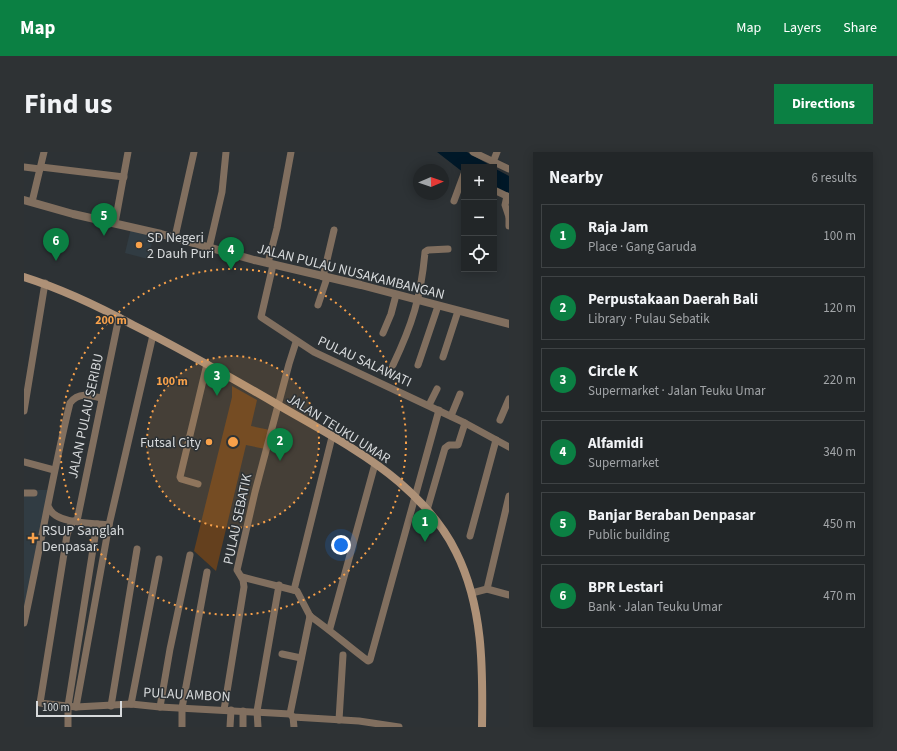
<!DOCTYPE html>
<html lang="en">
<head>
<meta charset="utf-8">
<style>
  :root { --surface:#222628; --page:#2e3234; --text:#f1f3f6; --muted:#a2a5a8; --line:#3f4345; --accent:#0b8043 }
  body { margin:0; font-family:"Source Sans 3",sans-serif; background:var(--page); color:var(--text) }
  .controls { position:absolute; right:12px; top:12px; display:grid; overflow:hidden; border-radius:0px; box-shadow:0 2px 10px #0003 }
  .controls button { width:36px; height:36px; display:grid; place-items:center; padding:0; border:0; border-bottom:1px solid var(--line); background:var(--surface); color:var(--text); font:20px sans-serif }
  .compass { position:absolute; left:389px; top:12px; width:36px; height:36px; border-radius:50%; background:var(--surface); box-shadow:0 2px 10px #0003; rotate:88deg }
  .scale { position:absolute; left:12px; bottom:10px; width:86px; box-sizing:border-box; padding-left:4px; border:2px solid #d7dadc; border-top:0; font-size:11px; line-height:14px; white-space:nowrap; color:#d7dadc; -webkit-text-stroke:3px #2d3235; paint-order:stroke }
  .you { position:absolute; left:317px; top:393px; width:14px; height:14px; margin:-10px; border:3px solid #fff; border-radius:50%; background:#1a73e8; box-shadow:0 0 0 6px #1a73e833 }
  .badge { display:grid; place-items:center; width:26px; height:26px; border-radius:50%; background:var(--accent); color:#fff; font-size:13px; font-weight:700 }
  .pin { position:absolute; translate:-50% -33px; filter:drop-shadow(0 1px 2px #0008) }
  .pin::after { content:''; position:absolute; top:21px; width:14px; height:12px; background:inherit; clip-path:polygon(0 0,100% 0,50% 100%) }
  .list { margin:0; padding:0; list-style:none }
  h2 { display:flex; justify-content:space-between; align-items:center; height:52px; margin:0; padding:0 16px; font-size:17px }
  h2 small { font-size:13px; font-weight:400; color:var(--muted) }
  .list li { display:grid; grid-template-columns:26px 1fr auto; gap:12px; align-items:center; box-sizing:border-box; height:64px; margin:0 8px 8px; padding:0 8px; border:1px solid var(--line); border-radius:0px }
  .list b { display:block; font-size:15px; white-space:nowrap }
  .list p { margin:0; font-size:13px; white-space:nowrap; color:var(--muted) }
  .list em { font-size:13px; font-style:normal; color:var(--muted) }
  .icon { flex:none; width:22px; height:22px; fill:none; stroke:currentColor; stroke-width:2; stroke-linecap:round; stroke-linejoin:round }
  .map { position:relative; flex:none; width:485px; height:575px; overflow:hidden; border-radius:0px }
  header { display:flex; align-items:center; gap:24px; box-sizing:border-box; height:56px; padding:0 20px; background:var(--accent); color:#fff }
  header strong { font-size:19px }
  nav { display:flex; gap:22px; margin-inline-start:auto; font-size:14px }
  .intro { display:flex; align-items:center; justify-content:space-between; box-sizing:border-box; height:96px; padding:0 24px }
  h1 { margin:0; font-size:28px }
  .button { padding:10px 18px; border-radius:0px; background:var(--accent); color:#fff; font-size:14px; font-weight:700 }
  main { display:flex; gap:24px; padding:0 24px }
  aside { flex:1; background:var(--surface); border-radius:0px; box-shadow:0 2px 10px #0003 }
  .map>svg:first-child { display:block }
</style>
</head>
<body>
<header>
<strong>Map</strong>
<nav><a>Map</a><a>Layers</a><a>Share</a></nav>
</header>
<div class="intro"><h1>Find us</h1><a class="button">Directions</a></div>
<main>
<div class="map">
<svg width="485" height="575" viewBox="0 0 485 575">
  <rect width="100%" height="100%" fill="#2d3235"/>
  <g fill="#313c43">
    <path d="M107,76l23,7 -6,24 -23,-6z"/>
    <path d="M0,338h26l-26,122z"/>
  </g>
  <path fill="#64401e" d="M208,234l25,14 -6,26 19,4 -5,19 -19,-4 -30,126 -22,-20 38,-154z"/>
  <g fill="#001828">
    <path d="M413,0h30l26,15h-29v6z"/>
    <path d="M470,16l15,8v18l-15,-7z"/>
  </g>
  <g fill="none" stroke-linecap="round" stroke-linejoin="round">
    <g stroke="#816f5f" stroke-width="7">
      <path d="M449,0l36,17"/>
      <path d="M469,10l4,-10"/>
      <path d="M0,15l16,2"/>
      <path d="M17,15l83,10"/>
      <path d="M470,38l15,7"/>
      <path d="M483,44l-2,9 4,12"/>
      <path d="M430,49l10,-27"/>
      <path d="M8,50l12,-50"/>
      <path d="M91,71l13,-71"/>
      <path d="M485,74v-8"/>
      <path d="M151,85l19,-85"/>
      <path d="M185,96l13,-56 4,-40"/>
      <path d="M244,111l9,-35 14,-76"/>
      <path d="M249,113l-12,52 53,35 151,71 44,24"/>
      <path d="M299,125l11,-47"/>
      <path d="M294,153l9,-27"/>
      <path d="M359,181l8,-19 5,-19"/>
      <path d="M419,205l15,-46"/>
      <path d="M369,213c19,-40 28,-68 32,-113l3,-2 20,-1"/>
      <path d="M394,213l20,-59"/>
      <path d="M405,253l8,-16"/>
      <path d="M0,259l21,-128"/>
      <path d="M427,264l9,-22"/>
      <path d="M476,268l9,-21"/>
      <path d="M0,310l30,8"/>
      <path d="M174,332l-17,-5 -1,-2 27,-113"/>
      <path d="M0,341h10"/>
      <path d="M25,356c7,16 43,15 60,17"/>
      <path d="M403,358l18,-62 4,-3h9l7,-22"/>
      <path d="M50,369l-4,5 -3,9 -27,168 36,4 55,-3 29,3 130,7 3,3 1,10"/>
      <path d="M53,369l42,-204"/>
      <path d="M446,384l26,-96"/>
      <path d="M218,425l55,14 13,25"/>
      <path d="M463,437l22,-93"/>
      <path d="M270,438l38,-153"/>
      <path d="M448,441l15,-4 22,6"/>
      <path d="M286,464c20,14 38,30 58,45l2,-1 69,-250"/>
      <path d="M0,471c16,-73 28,-147 46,-220 8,-11 20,-8 31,-5"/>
      <path d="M306,476l45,-164"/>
      <path d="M258,502l19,4"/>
      <path d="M107,552l28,-145"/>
      <path d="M87,554l26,-157"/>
      <path d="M52,555l33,-182 44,-190"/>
      <path d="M136,555l10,-58 20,-94"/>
      <path d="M200,558l20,-123 -1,-7 -6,-10 18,-78 34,-128 7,-22"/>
      <path d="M266,562l20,-98"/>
      <path d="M269,565l66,4 40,6"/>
      <path d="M315,568l4,-65"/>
      <path d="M44,575v-21l29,-182"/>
      <path d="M158,575v-19l25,-136"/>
      <path d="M206,575l1,-17"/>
      <path d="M219,575v-16"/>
      <path d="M234,575l-1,-16 22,-126"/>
    </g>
    <path stroke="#816f5f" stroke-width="8" d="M0,48l49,14 88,20 93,26 107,25 148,39"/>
    <path stroke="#ae9177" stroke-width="8" d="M0,125c38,12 74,29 109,48 50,25 99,53 147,81 38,22 87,48 119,76 22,19 44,43 57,70 27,54 27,115 26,175"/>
  </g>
  <circle cx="209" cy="290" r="86" fill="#f8a14a" fill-opacity=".12"/>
  <g fill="none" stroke="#f8a14a" stroke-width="2" stroke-dasharray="2 4">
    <circle cx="209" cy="290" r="86"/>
    <circle cx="209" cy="290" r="173"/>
  </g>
  <g fill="#f8a14a" stroke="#2d3235" stroke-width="1.5">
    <circle cx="115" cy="93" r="4"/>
    <circle cx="185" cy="290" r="4"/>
    <path d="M7 380h4v4h4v4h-4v4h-4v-4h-4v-4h4z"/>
  </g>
  <g text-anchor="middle" stroke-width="3" stroke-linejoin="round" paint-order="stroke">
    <g font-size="14" fill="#d7dadc" stroke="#2d3235" text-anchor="start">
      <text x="123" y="90">SD Negeri<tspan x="123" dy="16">2 Dauh Puri</tspan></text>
      <text x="177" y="295" text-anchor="end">Futsal City</text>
      <text x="18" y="383">RSUP Sanglah<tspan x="18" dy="16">Denpasar</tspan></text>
    </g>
    <g font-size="14" fill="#d7dadc" stroke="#2d3235">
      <text transform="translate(327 119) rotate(14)" y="5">JALAN PULAU NUSAKAMBANGAN</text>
      <text transform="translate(341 209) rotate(25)" y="5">PULAU SALAWATI</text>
      <text transform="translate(61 264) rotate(-78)" y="5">JALAN PULAU SERIBU</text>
      <text transform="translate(315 276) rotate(32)" y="5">JALAN TEUKU UMAR</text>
      <text transform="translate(213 367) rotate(-78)" y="5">PULAU SEBATIK</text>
      <text transform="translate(163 542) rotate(3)" y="5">PULAU AMBON</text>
    </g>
  </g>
  <circle cx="209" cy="290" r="6" fill="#f8a14a" stroke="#2d3235" stroke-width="2"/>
  <g font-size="12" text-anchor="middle" font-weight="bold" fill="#f8a14a" stroke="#2d3235" stroke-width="3" stroke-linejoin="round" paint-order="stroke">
    <text x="87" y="172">200 m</text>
    <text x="148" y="233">100 m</text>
  </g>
</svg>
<div class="controls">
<button>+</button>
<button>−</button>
<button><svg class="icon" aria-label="locate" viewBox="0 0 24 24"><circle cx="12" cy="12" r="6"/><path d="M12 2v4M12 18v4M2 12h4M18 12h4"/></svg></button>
</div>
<svg class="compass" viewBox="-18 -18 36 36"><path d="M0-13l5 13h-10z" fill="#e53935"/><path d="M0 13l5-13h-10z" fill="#a2a5a8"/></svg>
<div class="scale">100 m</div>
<div class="you"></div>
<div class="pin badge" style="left:401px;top:390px">1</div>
<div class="pin badge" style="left:256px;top:309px">2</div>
<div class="pin badge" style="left:193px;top:244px">3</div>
<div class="pin badge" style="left:207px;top:118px">4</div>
<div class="pin badge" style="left:80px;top:84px">5</div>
<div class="pin badge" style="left:32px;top:109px">6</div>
</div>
<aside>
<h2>Nearby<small>6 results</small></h2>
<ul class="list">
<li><span class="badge">1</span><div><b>Raja Jam</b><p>Place · Gang Garuda</p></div><em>100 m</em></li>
<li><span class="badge">2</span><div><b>Perpustakaan Daerah Bali</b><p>Library · Pulau Sebatik</p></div><em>120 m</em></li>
<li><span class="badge">3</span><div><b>Circle K</b><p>Supermarket · Jalan Teuku Umar</p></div><em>220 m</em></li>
<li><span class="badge">4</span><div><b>Alfamidi</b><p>Supermarket</p></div><em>340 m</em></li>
<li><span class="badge">5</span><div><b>Banjar Beraban Denpasar</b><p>Public building</p></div><em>450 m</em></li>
<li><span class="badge">6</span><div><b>BPR Lestari</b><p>Bank · Jalan Teuku Umar</p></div><em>470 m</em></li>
</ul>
</aside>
</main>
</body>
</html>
